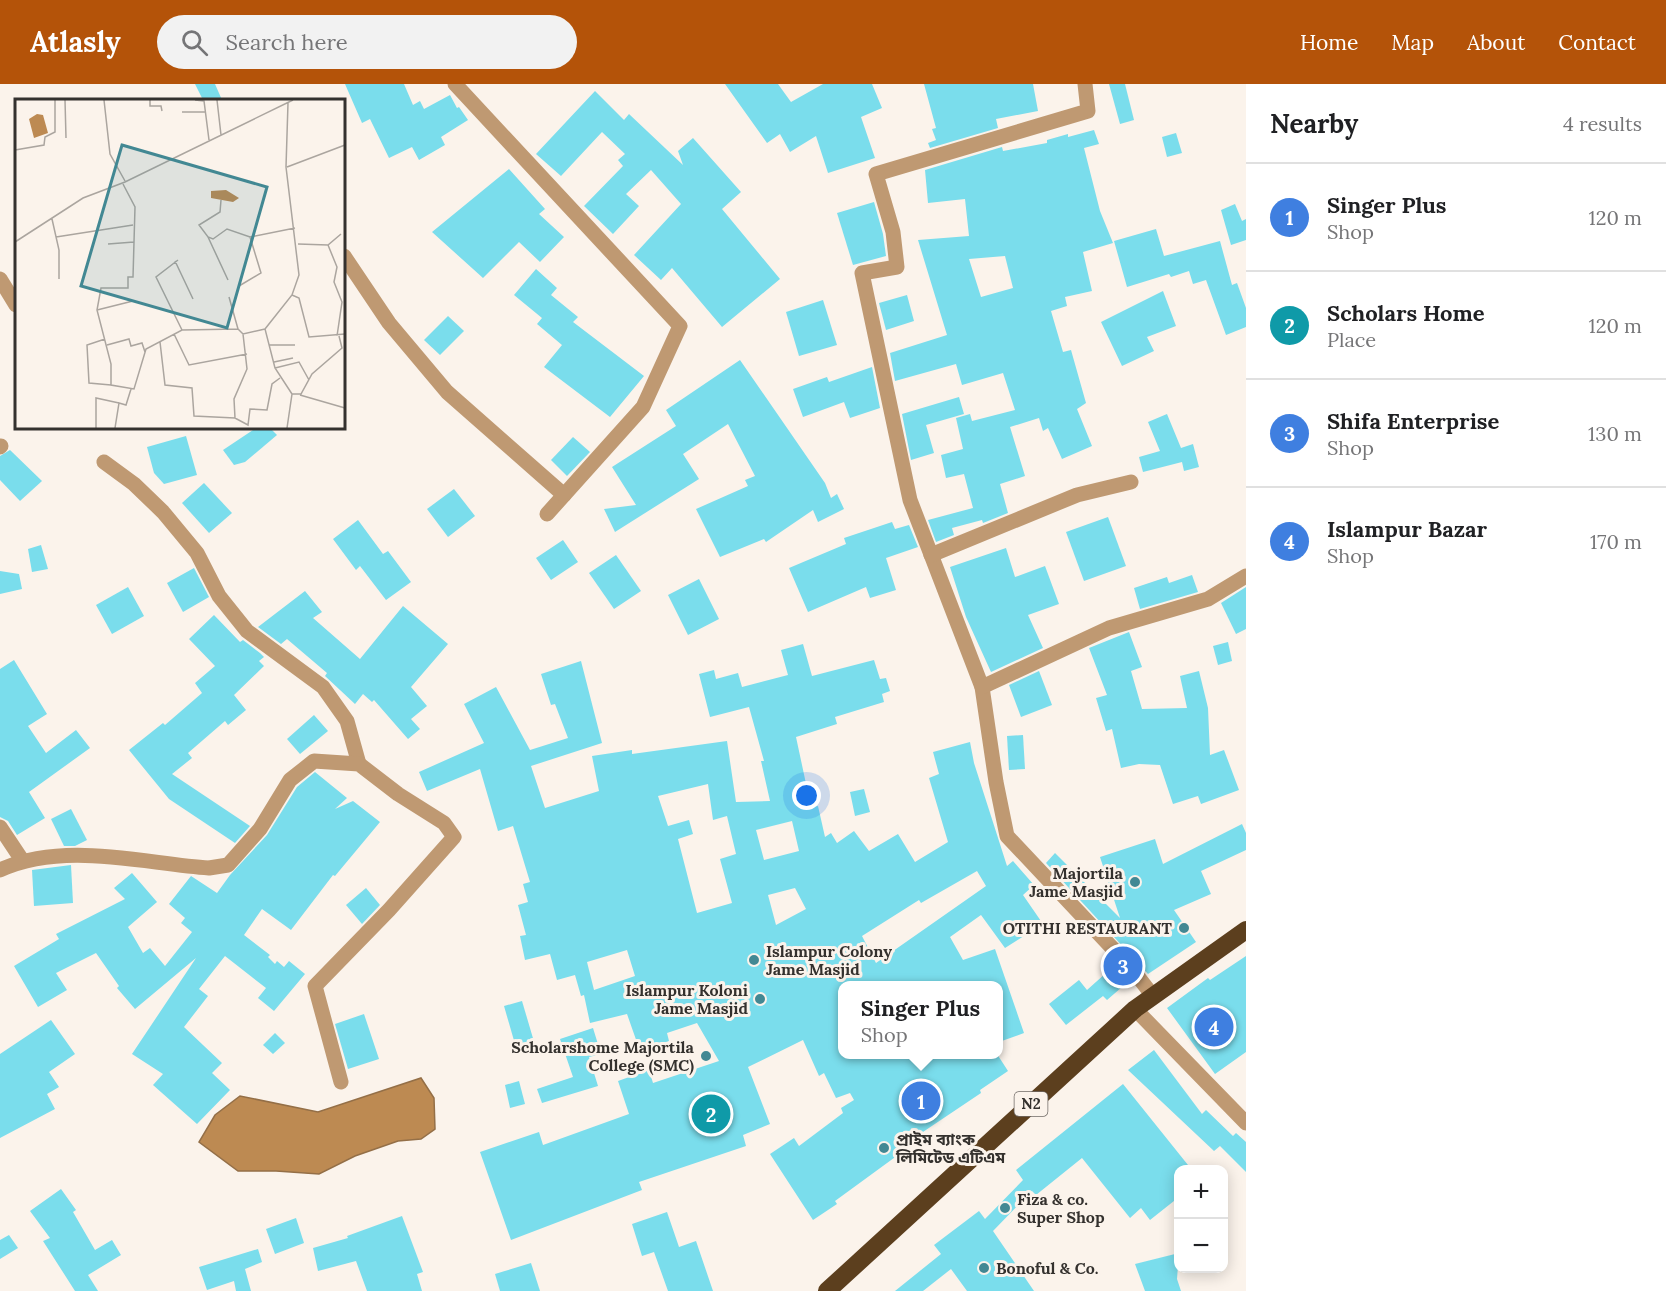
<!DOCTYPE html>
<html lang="en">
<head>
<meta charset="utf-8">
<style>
  :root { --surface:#fff; --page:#f2f2f2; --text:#202124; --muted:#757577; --line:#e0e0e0; --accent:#b45309 }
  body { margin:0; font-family:Lora,"Noto Sans Bengali",serif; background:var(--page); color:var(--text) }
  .controls { position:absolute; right:18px; bottom:18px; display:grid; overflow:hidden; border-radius:12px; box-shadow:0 3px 15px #0003 }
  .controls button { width:54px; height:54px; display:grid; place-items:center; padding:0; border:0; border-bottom:2px solid var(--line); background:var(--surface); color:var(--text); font:30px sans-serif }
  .you { position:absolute; left:807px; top:712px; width:21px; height:21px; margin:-15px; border:4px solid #fff; border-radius:50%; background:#1a73e8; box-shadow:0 0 0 9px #1a73e833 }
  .badge { display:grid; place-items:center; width:39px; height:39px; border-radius:50%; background:var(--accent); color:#fff; font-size:20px; font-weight:700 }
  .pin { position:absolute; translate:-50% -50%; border:3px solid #fff; box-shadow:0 2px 6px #0006 }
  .popup { position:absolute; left:838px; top:897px; width:165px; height:78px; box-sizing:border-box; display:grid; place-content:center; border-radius:12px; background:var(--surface); filter:drop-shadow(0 2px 4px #0005); font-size:20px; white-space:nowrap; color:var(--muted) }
  .popup b { font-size:22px; color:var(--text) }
  .popup::after { content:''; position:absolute; left:50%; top:100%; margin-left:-12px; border:12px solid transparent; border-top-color:var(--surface) }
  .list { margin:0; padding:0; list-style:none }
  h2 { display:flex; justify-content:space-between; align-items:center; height:78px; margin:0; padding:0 24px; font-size:26px }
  h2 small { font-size:20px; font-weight:400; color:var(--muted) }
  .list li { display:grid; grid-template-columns:39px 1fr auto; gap:18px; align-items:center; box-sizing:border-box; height:108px; padding:0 24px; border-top:2px solid var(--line) }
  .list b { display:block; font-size:22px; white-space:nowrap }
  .list p { margin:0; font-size:20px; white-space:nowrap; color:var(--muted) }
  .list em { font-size:20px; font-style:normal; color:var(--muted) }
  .icon { flex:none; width:33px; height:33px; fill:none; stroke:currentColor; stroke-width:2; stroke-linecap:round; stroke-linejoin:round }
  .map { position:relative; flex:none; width:1246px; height:1207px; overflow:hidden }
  header { display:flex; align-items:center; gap:36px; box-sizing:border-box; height:84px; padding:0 30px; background:var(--accent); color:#fff }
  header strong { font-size:28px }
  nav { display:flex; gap:33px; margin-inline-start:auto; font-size:21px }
  .search { width:420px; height:54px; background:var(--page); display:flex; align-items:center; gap:15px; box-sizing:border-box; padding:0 21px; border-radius:33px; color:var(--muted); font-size:22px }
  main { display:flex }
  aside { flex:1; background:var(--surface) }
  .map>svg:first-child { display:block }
</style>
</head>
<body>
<header>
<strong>Atlasly</strong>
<div class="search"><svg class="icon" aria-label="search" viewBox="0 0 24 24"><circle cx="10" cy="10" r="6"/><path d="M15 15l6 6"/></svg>Search here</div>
<nav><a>Home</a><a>Map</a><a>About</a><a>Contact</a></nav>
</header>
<main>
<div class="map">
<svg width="1246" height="1207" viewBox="0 0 1246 1207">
  <rect width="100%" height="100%" fill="#fbf3eb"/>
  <path fill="#bd8a52" stroke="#946f47" stroke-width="1.5" d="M421,994l13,20 1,31 -14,10 -23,2 -43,15 -36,18 -43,-3h-38l-39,-29 16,-27 25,-19 78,16z"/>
  <g fill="#7addec" fill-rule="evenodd">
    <path d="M195,0h20l7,16h-19z"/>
    <path d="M345,0h59l9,21 7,-4 4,8 26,-14 7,13 2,-1 9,13 -27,17 4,8 -26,15 -7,-13 -23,11 -19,-39 -8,4z"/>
    <path d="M725,0h53l13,18 32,-18h49l10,24 -21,9 14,41 -47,15 -12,-37 -26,16 -10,-18 -13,9z"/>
    <path d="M924,0h109l5,27 -42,8 2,9 -68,20 -2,-5 8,-3 -4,-11 4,-1z"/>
    <path d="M1109,0h16l9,36 -14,4z"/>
    <path d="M595,7l29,29 5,-6 54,51 -5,-14 15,-13 48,54 -19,17 58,70 -58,48 -50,-59 -11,12 -27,-25 47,-51 -30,-34 -25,24 13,12 -26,28 -29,-28 39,-40 -5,-6 7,-6 -23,-22 -41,44 -25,-22z"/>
    <path d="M1094,46l5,14 -15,4 16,63 13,32 -30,9 9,39 -27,6 2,9 -16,5 12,41 8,-2 15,53 -9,6 15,37 -30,13 -14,-31 -5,3 -4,-13 -29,9 15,49 -25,8 8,29 -25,10 -1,-3 -30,8 2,7 -18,7 -8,-22 45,-12 -9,-34 -18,4 -5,-23 22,-6 -7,-31 14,-4 2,7 43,-11 -12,-37 -41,12 -6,-21 -61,17 -5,-28 57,-18 -29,-95 51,-4 -4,-37 -37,4 -3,-33 77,-23 1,4 44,-8v-3l21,-6v3zM1005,172l8,32 -32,9 -12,-38z"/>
    <path d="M1176,49l6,20 -15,4 -5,-20z"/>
    <path d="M509,85l36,40 -6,5 25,23 -24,25 -21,-20 -36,36 -51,-46z"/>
    <path d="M874,118l9,32 3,22 -33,9 -16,-52z"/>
    <path d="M1235,120l7,17 4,-2v21l-15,5 -10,-35z"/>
    <path d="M1156,145l8,27 56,-15 12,44 5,-2 9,25v19l-20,8 -20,-55 -13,4 -4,-13 -18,6 -2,-3 -42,13 -13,-46z"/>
    <path d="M536,185l21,19 -6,7 27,22 -5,5 71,54 -34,41 -66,-50 18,-22 -25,-21 5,-6 -28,-23z"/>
    <path d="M1163,207l13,35 -29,11 7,14 -32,15 -21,-44z"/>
    <path d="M907,211l7,26 -28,9 -7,-27z"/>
    <path d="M823,216l14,45 -38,11 -13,-44z"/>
    <path d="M448,232l16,15 -24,24 -16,-15z"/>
    <path d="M740,276l85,123 6,15 6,-4 7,15 -26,13 -5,-12 -47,32 -2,-3 -44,18 -24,-48 52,-23 -3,-6 10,-4 -27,-52 -45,30 16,25 -84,53 -11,-23 32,-4 -24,-38 64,-41 -10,-16z"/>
    <path d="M872,283l8,41 -30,10 -6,-16 -41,15 -10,-28 34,-12 2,5z"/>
    <path d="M959,313l5,17 -38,11 8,28 -23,7 -9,-46z"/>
    <path d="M1167,330l14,34 12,-4 6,23 -15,4 -2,-9 -39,10 -4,-15 21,-6 -12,-29z"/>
    <path d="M256,344h14l7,7 -32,27 -11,3 -11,-15z"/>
    <path d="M186,352l11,39 -33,9 -10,-11 -7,-26z"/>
    <path d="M573,353l17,15 -23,24 -16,-16z"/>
    <path d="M10,366l32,31 -22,20 -20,-21v-24z"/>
    <path d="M204,399l28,30 -23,20 -27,-30z"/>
    <path d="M454,405l21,27 -27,21 -21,-28z"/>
    <path d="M1108,433l18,49 -42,15 -18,-49z"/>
    <path d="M358,436l25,34 5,-3 23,31 -25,18 -26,-34 -4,4 -23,-31z"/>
    <path d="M892,438l3,7 14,-4 9,22 -32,11 10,32 -26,8 -4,-11 -58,25 -19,-44 57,-24 -2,-6z"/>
    <path d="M563,456l15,22 -27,18 -15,-22z"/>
    <path d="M41,461l7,24 -16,3 -4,-23z"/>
    <path d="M1006,464l9,29 30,-11 14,38 -31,11 15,33 -52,24 -25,-55 -16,-50z"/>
    <path d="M616,471l25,36 -27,18 -25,-36z"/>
    <path d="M194,484l15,29 -26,15 -16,-29z"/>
    <path d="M0,487l19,3 3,15 -22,5z"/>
    <path d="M1192,491l6,17 -58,17 -6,-21 33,-11 2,6z"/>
    <path d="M699,495l20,40 -31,16 -20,-40z"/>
    <path d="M128,503l16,29 -32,18 -16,-29z"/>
    <path d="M1246,503v42l-10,5 -15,-31z"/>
    <path d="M305,507l17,21 -9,6 47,41 43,-53 45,38 -37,43 16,19 -16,13 9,10 -12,10 -34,-39 -2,2 -9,-8 -8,10 -30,-28 2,-3 -40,-34 -6,5 -23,-17z"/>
    <path d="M214,531l26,27 3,-2 17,13 4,4 -5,4 5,5 -30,29 12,15 -18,15 -3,-4 -37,32 4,5 -20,16 78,52 -15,17 -66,-44 -40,-49 34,-27 2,2 37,-32 -7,-10 20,-17 -26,-27z"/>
    <path d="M1129,548l13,35 -11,4 11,38 45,-1 -7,-32 19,-5 9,37 2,47 14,-5 15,40 -38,14 -3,-8 -25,8 -13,-39 -21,-1 -18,4 -9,-39 -6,2 -10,-33 11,-3 -18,-47z"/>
    <path d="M1228,558l4,19 -14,4 -5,-19z"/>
    <path d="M803,560l9,32 62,-16 6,19 6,-1 4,13 -8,3 2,8 -49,15 2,7 -41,13 15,70 7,-1 7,31 6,-4 6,10 17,-12 15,20 29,-17 17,28 33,-20 -19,-64 10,-4 -6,-22 37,-10 4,21 33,103 6,-5 21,24 -11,10 20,29 -38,24 -24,-33 -31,22 13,23 32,-11 29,84 -25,9v-56h-156v68h154l11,17 -28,19 1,3 -70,47 4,6 -17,9 -63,46 2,3 -24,16 -43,-66 24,-16 5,8 44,-33 -2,-5 13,-8 -4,-7 -14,5 -12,-25 -5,3 -16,-36 -55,27 22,57 -27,11 3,11 -107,36 3,8 -131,50 -31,-88 59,-20 4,13 86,-31 -11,-33 31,-11 4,13 66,-22 -22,-38 -30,10 2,8 -29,10 -13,-37 -37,9 -6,-28 -3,1 -6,-21 -18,5 -7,-26 -25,6 -5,-24 6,-1 -8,-30 10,-3 -5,-18 7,-2 -17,-56 -15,5 -18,-62 -53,22 -8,-19 65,-29 -20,-39 32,-17 34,63 38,-12 -13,-34 -4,1 -10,-31 40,-13 21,82 -71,23 14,42 54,-17 -7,-35 40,-6v4l95,-13 9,61 34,-1 -9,-40h3l-15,-54 -39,10 -11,-43 15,-4 2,9 22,-6 4,14 46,-12 -7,-25zM708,700l5,36 14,-4 9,38 -16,5 12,44 -35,10 -19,-74 15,-5 -4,-14 -21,6 -10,-30zM792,737l7,30 -35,9 -8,-30zM977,787l9,15 -110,77 -14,-27 57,-36 2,3zM795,804l11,21 -30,16 -8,-30zM627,866l8,26 -41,14 -7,-28z"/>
    <path d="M14,576l33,54 -19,12 18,27 30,-23 14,18 -61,44 16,26 -28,17 -9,-14 -8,-4v-148z"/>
    <path d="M1039,587l13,34 -31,12 -12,-32z"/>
    <path d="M314,631l14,16 -28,23 -13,-15z"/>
    <path d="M1023,651l2,34 -16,1 -2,-34z"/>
    <path d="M315,688l32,26 -12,11 18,-8 27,21 -45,54 -2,-1 -42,55 -29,-21 -18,26 26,20 -2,2 7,7 2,-3 7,6 5,-6 16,13 -31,37 -16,-13 8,-10 -41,-32 -26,33 9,7 -24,31 38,36 -10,10 18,17 -33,34 -44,-39 10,-11 -31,-20 64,-96 -61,51 -18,-21 2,-2 -23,-33 -40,20 11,17 -29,17 -24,-41 45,-27 -3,-5 69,-35 -11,-11 18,-15 25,29 -29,25 15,26 7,-5 15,18 27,-34 -11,-9 4,-5 -16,-14 22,-28 26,17 13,-18 37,-40 30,-48z"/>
    <path d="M864,705l6,23 -15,4 -5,-24z"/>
    <path d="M71,725l16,31 -12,6h-11l-13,-27z"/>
    <path d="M1242,740l4,9v17l-45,21 10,23 -37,16 22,32 -48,32 -102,-111 9,-10 65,65 -20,-61 55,-18 8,25z"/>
    <path d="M71,781l2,38 -39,3 -2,-36z"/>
    <path d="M366,804l14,17 -18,19 -16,-19z"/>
    <path d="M1246,872v96l-31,22 -48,-66 41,-30 2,2z"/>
    <path d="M1115,881l14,16 -22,19 -4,-4 -37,29 -17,-21 30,-24 8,10z"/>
    <path d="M522,917l13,44 -18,6 -13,-45z"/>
    <path d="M364,930l15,45 -31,10 -13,-45z"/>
    <path d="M51,936l24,34 -26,18 10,15 -12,7 8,15 -55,29v-84z"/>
    <path d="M593,944l8,26 -12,3 9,29 -56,17 -5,-14 36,-12 -13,-38z"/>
    <path d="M275,949l10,10 -12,11 -10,-9z"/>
    <path d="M1154,966l48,64 4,-4 27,26 3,-3 10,9v30l-26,-26 -6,5 -86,-81z"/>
    <path d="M519,997l6,23 -15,4 -5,-23z"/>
    <path d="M1123,1000l69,86h-13v27l-29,23 -9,-12 -11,10 -48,-60 -46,37 -4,-4 -39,40 41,60h-67l-16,-22 -28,22h-28l46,-37 -7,-9 45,-34 6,8 38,-39 -7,-10z"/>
    <path d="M61,1105l15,21 -3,2 22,38 17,-10 9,15 -33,20 10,16h-23l-32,-50 7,-3 -20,-27z"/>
    <path d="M667,1128l12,35 17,-6 17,50h-45l-14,-39 -12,4 -10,-32z"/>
    <path d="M402,1132l21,56 -6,2 5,17h-55l-11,-30 -38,10 -5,-23 35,-10 -1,-2z"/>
    <path d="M296,1134l8,25 -29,11 -9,-25z"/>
    <path d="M9,1151l9,13 -18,11v-19z"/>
    <path d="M258,1165l4,13 -17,7 6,22h-15l-2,-10 -27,9 -8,-23z"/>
    <path d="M1179,1169l-2,26 4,12h-36l-10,-27z"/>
    <path d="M531,1179l9,28h-40l-5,-17z"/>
  </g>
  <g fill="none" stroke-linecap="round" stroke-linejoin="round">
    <g stroke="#bf9972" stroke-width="15">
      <path d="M455,0l225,242 -37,81 -96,107"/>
      <path d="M1085,0l3,27 -212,63 17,58 4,35 -35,6 48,227 72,187 14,95 11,54 125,133 21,27"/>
      <path d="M344,172l45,67 58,69 117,103"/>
      <path d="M0,195l16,26"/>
      <path d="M0,363l1,-1"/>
      <path d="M104,378l30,22 29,28 34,41 22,43 28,35 76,56 24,34 12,43"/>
      <path d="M931,471l146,-60 54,-13"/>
      <path d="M982,603l127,-59 99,-29 38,-23"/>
      <path d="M0,743l22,33"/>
      <path d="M0,786c64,-29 141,-7 209,-2l19,-3 32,-36 30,-49 24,-19 45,3 39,30 46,29 10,14 -65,73 -74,76 26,96"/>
      <path d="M1135,925l111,114"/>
    </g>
    <path stroke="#5c3f1e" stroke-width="18" d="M827,1207l308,-282 111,-79"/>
  </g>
  <g fill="#428893" stroke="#fbf3eb" stroke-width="2">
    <circle cx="1135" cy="798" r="6"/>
    <circle cx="1184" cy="844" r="6"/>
    <circle cx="754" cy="876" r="6"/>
    <circle cx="760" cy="915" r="6"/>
    <circle cx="706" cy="972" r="6"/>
    <circle cx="884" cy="1064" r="6"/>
    <circle cx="1005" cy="1124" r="6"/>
    <circle cx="984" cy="1184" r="6"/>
  </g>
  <g text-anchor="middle" stroke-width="6" stroke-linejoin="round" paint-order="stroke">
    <rect fill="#fbf3eb" stroke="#706b67" stroke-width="1.5" x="1014.5" y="1008" width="33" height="24" rx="4.5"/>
    <g font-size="15" font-weight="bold" fill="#34312e">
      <text x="1031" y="1025">N2</text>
    </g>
    <g font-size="16" font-weight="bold" fill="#34312e" stroke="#fbf3eb" text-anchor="end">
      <text x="1123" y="795">Majortila<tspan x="1123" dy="18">Jame Masjid</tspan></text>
      <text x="1172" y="850">OTITHI RESTAURANT</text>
      <text x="766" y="873" text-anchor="start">Islampur Colony<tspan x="766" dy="18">Jame Masjid</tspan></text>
      <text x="748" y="912">Islampur Koloni<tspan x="748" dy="18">Jame Masjid</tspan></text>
      <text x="694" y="969">Scholarshome Majortila<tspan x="694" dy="18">College (SMC)</tspan></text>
      <text x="896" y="1061" text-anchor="start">প্রাইম ব্যাংক<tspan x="896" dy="18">লিমিটেড এটিএম</tspan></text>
      <text x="1017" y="1121" text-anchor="start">Fiza &amp; co.<tspan x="1017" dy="18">Super Shop</tspan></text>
      <text x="996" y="1190" text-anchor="start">Bonoful &amp; Co.</text>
    </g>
  </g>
  <g transform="translate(15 15)">
    <rect width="330" height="330" fill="#fbf3eb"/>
    <path d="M22,15l6,1 5,18 -14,5 -5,-19zM211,91l13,8 -6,4 -22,-4v-7z" fill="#bd8a52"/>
    <path fill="none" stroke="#aba59f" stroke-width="1.5" d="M50,1l1,38M89,1l6,54 15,27M135,1v6h11l1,5M180,1l9,1 5,39M202,1l4,35M167,13h23M0,51l29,-5 1,-8 10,-5v-32M272,68l58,-22M108,85l12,23 -2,70h-5v11h-27l-4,22 14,54v21l23,4 12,-40 36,-19 56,-1 5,5 22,-5M206,101l-1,12 -21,13 9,12 5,2 14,-10 23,8 45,-9M37,120l7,31v29M41,138l77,-12M193,138l20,43M0,143l68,-44 42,-16 168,-82M93,145l26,-2M283,145l30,1 13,-11M313,146l9,22 -3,15 8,20 -5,34M163,161l-22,17 26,53M160,162l18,38M224,187l22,-13 -11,-36M277,196l7,3 10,39 36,-3M214,198l9,32M82,211l36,-9M159,235l15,31 58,-11M90,240l-18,6 2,38 22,2M145,243l5,43 27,3 2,28 41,2 13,7 2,-16 17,1 5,-26 8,-6M92,246l22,-6 2,7 11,-3 3,9M254,246h26M259,263l19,-4M260,269l24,-6 10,18M277,295h9l11,-20 30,-26 -3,-12M285,296l45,13M220,319l-1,-19 13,-30 -4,-35M81,329v-30l23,5M100,329l4,-25 7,2 5,-16M272,329l5,-34 -17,-26 -10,-39 27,-34 7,-20 -13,-108 2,-64"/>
    <path fill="#428893" fill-opacity="0.15" stroke="#428893" stroke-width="3" d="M107,46l145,42 -40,141 -146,-42z"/>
    <rect width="330" height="330" fill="none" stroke="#34312e" stroke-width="3"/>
  </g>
</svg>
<div class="controls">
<button>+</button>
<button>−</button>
</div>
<div class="you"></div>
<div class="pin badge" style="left:921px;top:1017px;background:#3f7fe0">1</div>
<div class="popup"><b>Singer Plus</b>Shop</div>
<div class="pin badge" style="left:711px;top:1030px;background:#0f9aa8">2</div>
<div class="pin badge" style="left:1123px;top:882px;background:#3f7fe0">3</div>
<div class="pin badge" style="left:1214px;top:943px;background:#3f7fe0">4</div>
</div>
<aside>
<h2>Nearby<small>4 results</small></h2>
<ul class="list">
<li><span class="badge" style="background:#3f7fe0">1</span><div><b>Singer Plus</b><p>Shop</p></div><em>120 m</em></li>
<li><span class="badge" style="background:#0f9aa8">2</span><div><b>Scholars Home</b><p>Place</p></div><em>120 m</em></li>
<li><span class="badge" style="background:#3f7fe0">3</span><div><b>Shifa Enterprise</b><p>Shop</p></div><em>130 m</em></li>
<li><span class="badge" style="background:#3f7fe0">4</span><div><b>Islampur Bazar</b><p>Shop</p></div><em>170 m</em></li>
</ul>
</aside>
</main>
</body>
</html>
